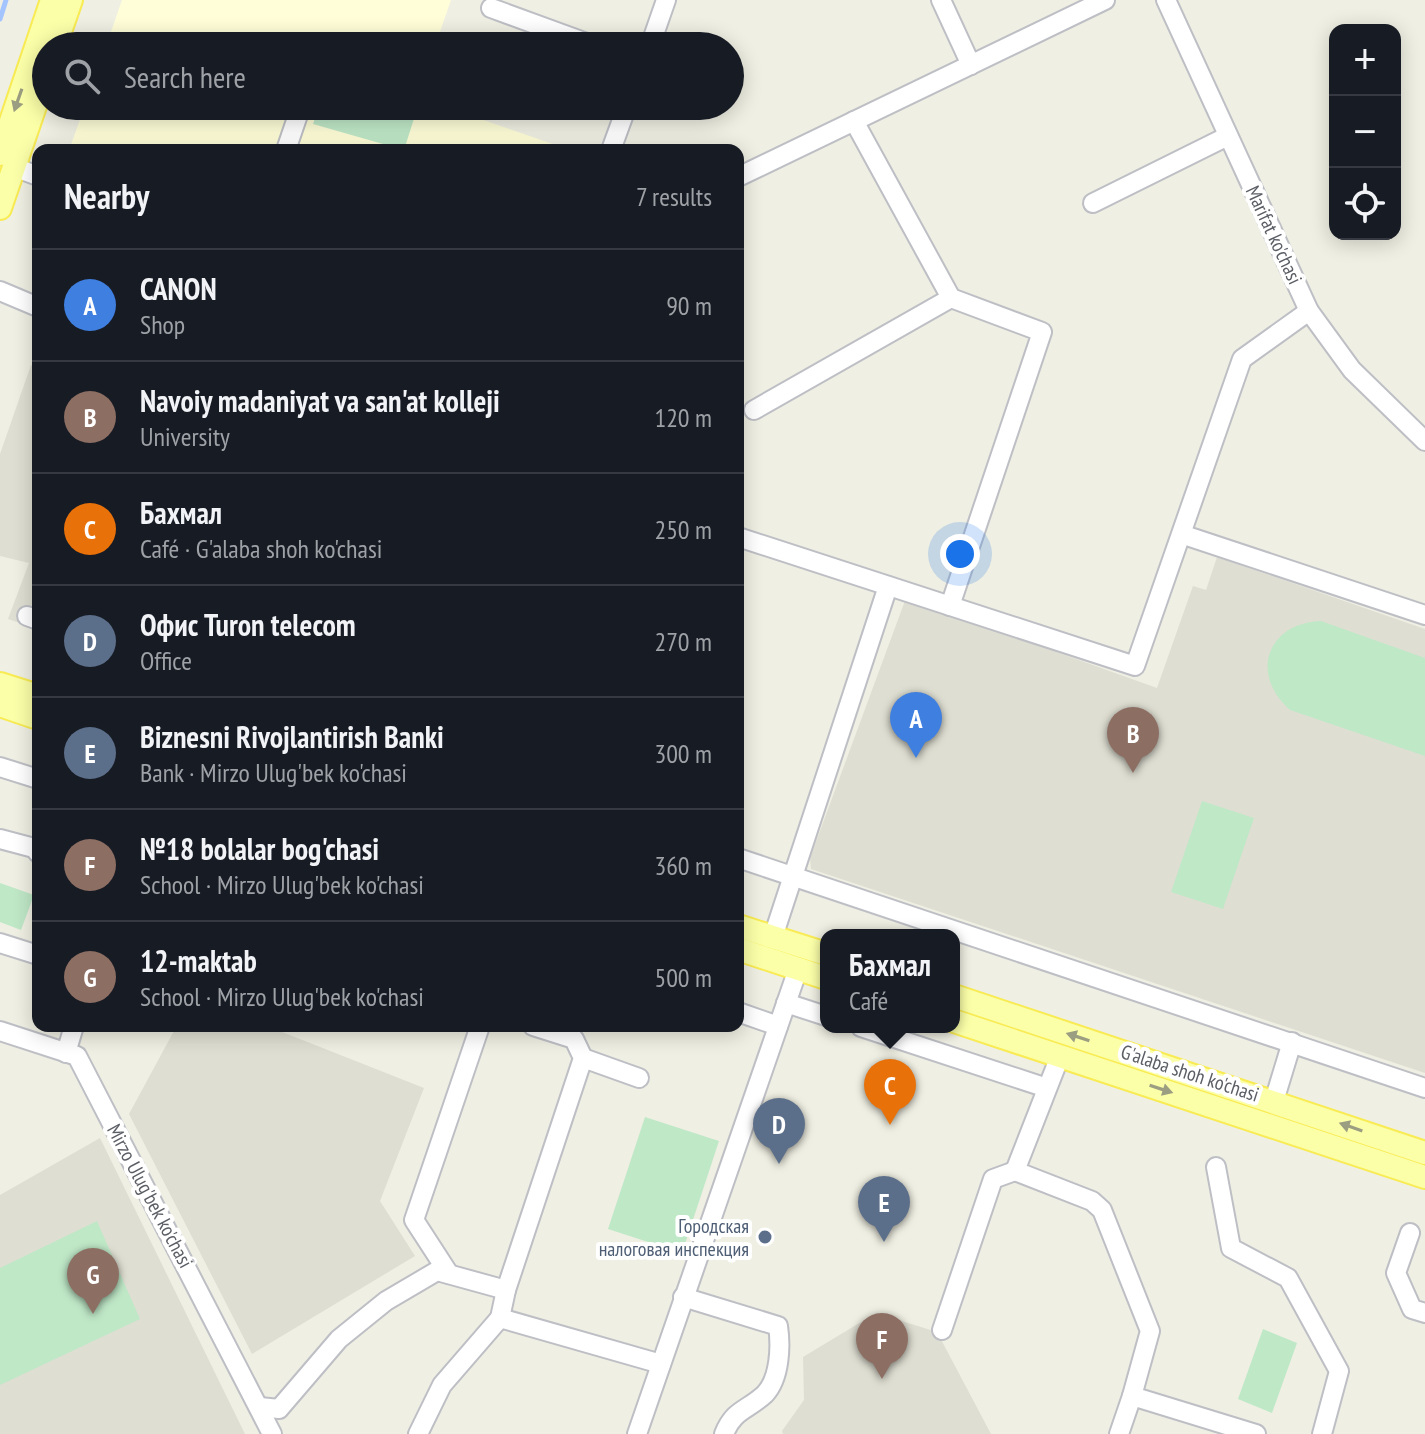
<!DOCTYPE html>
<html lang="en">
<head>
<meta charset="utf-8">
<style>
  :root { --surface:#171b24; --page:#20242c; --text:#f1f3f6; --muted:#9ea1a6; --line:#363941; --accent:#f16027 }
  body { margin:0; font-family:"PT Sans Narrow",sans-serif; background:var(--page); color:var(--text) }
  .controls { position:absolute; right:24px; top:24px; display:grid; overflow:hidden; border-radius:16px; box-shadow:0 4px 20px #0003 }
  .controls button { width:72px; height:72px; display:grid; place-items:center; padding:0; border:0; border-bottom:2px solid var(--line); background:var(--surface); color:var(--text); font:40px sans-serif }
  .you { position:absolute; left:960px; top:554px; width:28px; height:28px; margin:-20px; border:6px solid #fff; border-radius:50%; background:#1a73e8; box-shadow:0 0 0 12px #1a73e833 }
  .badge { display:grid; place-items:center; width:52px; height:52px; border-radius:50%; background:var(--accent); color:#fff; font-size:26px; font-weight:700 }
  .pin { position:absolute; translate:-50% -66px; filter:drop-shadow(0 2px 4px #0008) }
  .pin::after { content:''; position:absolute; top:42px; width:28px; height:24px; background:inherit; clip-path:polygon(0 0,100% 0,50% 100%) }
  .popup { position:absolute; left:820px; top:929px; width:140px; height:104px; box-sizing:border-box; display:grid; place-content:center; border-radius:16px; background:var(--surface); filter:drop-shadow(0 2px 6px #0005); font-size:26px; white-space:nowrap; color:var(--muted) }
  .popup b { font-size:30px; color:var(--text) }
  .popup::after { content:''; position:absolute; left:50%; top:100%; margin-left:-16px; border:16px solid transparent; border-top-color:var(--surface) }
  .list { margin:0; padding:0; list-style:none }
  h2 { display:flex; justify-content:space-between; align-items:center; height:104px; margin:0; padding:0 32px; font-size:34px }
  h2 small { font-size:26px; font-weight:400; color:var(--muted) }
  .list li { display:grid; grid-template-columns:52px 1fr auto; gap:24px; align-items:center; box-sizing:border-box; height:112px; padding:0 32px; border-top:2px solid var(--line) }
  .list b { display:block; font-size:30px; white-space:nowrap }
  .list p { margin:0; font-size:26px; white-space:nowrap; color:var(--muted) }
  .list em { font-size:26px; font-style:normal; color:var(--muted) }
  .icon { flex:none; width:44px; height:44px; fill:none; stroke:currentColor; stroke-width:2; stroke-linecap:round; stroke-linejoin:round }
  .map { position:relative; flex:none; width:1425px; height:1434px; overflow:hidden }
  .search { position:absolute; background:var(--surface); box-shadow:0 4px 20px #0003; left:32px; top:32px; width:712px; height:88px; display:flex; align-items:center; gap:20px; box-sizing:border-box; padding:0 28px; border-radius:44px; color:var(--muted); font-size:30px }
  .panel { position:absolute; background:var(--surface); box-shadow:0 4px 20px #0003; left:32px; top:144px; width:712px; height:888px; border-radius:16px }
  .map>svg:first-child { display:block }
</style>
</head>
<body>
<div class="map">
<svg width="1425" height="1434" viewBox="0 0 1425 1434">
  <rect width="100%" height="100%" fill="#efefe3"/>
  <g fill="#fffed8">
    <path d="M122,0h329l-16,46h-329z"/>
    <path d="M85,106h358l127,44h-501z"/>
  </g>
  <g fill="#dfded2">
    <path d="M31,365l7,3v261l-30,-10 21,-56 -29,-7v-102z"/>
    <path d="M1217,557l208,72v444l-614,-204 -1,-11 96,-260 251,90 36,-102 13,4z"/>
    <path d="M267,1026l157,62 -44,113 35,55 -163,98 -123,-240 46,-85z"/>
    <path d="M100,1138l145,296h-245v-239z"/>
    <path d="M876,1313l61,19 54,102h-208l-1,-3 22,-31 -1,-43z"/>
  </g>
  <g fill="#bfe8c7">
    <path d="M319,106h99l-14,44 -91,-26z"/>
    <path d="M1321,621l104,37v98l-135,-46c-41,-36 -23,-87 31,-89z"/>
    <path d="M1202,801l52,17 -31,91 -52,-17z"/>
    <path d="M0,883l34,12 -13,35 -21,-8z"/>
    <path d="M645,1117l74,24 -37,112 -74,-24z"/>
    <path d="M97,1221l43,98 -140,66v-117z"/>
    <path d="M1263,1329l34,14 -25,70 -34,-14z"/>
  </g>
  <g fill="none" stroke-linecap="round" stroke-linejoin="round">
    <path stroke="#a3c4ff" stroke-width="5" d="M0,19l6,-19"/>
    <g stroke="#bdbfc5" stroke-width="22">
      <g id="minor">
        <path d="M941,0l30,65"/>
        <path d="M1166,0l143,311 43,59 73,71"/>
        <path d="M491,8l104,38"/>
        <path d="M650,46l16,-46"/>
        <path d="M854,121l97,177 91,34 -92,274"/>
        <path d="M286,150l15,-44"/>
        <path d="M611,150l16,-44"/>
        <path d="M14,167l24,9"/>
        <path d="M738,177l367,-177"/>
        <path d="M1093,203l135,-67"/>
        <path d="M0,291l38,16"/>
        <path d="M754,410l197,-112"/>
        <path d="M1184,535l241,80"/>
        <path d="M738,537l397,129 107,-307 67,-48"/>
        <path d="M27,616l11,4"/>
        <path d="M0,767l38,12"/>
        <path d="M0,839l34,9 4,5"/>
        <path d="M738,858l687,230"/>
        <path d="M773,937l115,-351"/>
        <path d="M0,943l38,12"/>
        <path d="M786,1003l40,13"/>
        <path d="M738,1012l40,14"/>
        <path d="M533,1026l41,13 9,19 -77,232 -6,28 161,46"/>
        <path d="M861,1027l186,61"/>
        <path d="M0,1031l77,25 195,378"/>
        <path d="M66,1053l8,-27"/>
        <path d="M1060,1056l-45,115 77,30 10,9 48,121 -18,65"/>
        <path d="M583,1058l56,20"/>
        <path d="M1274,1101l18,-59"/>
        <path d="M1216,1167l15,81 57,30 51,93 -17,63"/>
        <path d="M1410,1233l-14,40 16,36 13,4"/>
        <path d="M449,1274l-35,-54 66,-194"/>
        <path d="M683,1297l95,29c3,20 2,52 -13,68 -18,17 -31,15 -41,40"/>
        <path d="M942,1330l51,-151 22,-8"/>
        <path d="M260,1407l19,2 60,-70 47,-38 51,-30 69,19"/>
        <path d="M418,1434l24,-49 58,-67"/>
        <path d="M637,1434l161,-465"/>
        <path d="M1119,1434l13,-38 124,38"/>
      </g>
    </g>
    <g stroke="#f8eb53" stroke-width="26">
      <g id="major">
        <path d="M55,46l16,-46"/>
        <path d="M0,154l52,-154"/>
        <path d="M0,208l46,-134"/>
        <path d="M0,684l38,12"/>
        <path d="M0,705l38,13"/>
        <path d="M738,926l88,28"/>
        <path d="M738,949l88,29"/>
        <path d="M954,996l471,157"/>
        <path d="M954,1021l471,156"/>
      </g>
    </g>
    <use href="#minor" stroke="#fff" stroke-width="18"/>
    <use href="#major" stroke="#fbffa8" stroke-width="22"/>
  </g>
  <defs><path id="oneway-solid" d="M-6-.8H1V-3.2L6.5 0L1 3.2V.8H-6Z" transform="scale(2)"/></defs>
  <g fill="#9b9e80">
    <use href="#oneway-solid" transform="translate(18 100) rotate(109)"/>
    <use href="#oneway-solid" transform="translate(1078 1037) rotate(-162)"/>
    <use href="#oneway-solid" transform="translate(1161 1089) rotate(18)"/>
    <use href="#oneway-solid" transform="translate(1351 1127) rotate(-161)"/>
  </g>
  <circle fill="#5c6f8a" stroke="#fff" stroke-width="3" cx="765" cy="1237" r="8"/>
  <g text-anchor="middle" stroke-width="8" stroke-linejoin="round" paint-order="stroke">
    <g font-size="20" fill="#5b5e65" stroke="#fff">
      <text transform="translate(1274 235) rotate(65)" y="7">Marifat ko'chasi</text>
      <text transform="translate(1190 1073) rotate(18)" y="7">G'alaba shoh ko'chasi</text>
      <text transform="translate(150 1196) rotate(62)" y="7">Mirzo Ulug'bek ko'chasi</text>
    </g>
    <g font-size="20" fill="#4e5e75" stroke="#fff" text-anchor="end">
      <text x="749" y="1233">Городская<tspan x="749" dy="23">налоговая инспекция</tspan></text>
    </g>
  </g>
</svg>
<div class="controls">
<button>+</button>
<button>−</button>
<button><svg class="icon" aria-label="locate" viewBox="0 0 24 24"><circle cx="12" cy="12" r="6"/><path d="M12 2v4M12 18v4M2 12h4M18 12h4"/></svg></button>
</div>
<div class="you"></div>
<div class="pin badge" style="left:916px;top:758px;background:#3f7fe0">A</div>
<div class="pin badge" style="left:1133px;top:773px;background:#8d6e63">B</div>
<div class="pin badge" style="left:890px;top:1125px;background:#e8710a">C</div>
<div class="popup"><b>Бахмал</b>Café</div>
<div class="pin badge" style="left:779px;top:1164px;background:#5c6f8a">D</div>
<div class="pin badge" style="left:884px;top:1242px;background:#5c6f8a">E</div>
<div class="pin badge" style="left:882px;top:1379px;background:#8d6e63">F</div>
<div class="pin badge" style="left:93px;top:1314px;background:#8d6e63">G</div>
<div class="search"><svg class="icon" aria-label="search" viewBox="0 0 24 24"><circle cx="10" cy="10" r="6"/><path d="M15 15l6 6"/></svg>Search here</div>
<section class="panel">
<h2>Nearby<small>7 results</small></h2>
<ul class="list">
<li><span class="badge" style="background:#3f7fe0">A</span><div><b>CANON</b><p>Shop</p></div><em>90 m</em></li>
<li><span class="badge" style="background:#8d6e63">B</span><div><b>Navoiy madaniyat va san'at kolleji</b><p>University</p></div><em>120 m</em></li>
<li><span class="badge" style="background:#e8710a">C</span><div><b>Бахмал</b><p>Café · G'alaba shoh ko'chasi</p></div><em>250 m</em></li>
<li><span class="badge" style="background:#5c6f8a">D</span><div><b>Офис Turon telecom</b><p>Office</p></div><em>270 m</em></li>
<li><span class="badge" style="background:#5c6f8a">E</span><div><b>Biznesni Rivojlantirish Banki</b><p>Bank · Mirzo Ulug'bek ko'chasi</p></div><em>300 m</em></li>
<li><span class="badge" style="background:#8d6e63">F</span><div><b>№18 bolalar bog'chasi</b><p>School · Mirzo Ulug'bek ko'chasi</p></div><em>360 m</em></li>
<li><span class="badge" style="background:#8d6e63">G</span><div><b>12-maktab</b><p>School · Mirzo Ulug'bek ko'chasi</p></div><em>500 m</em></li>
</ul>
</section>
</div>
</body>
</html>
